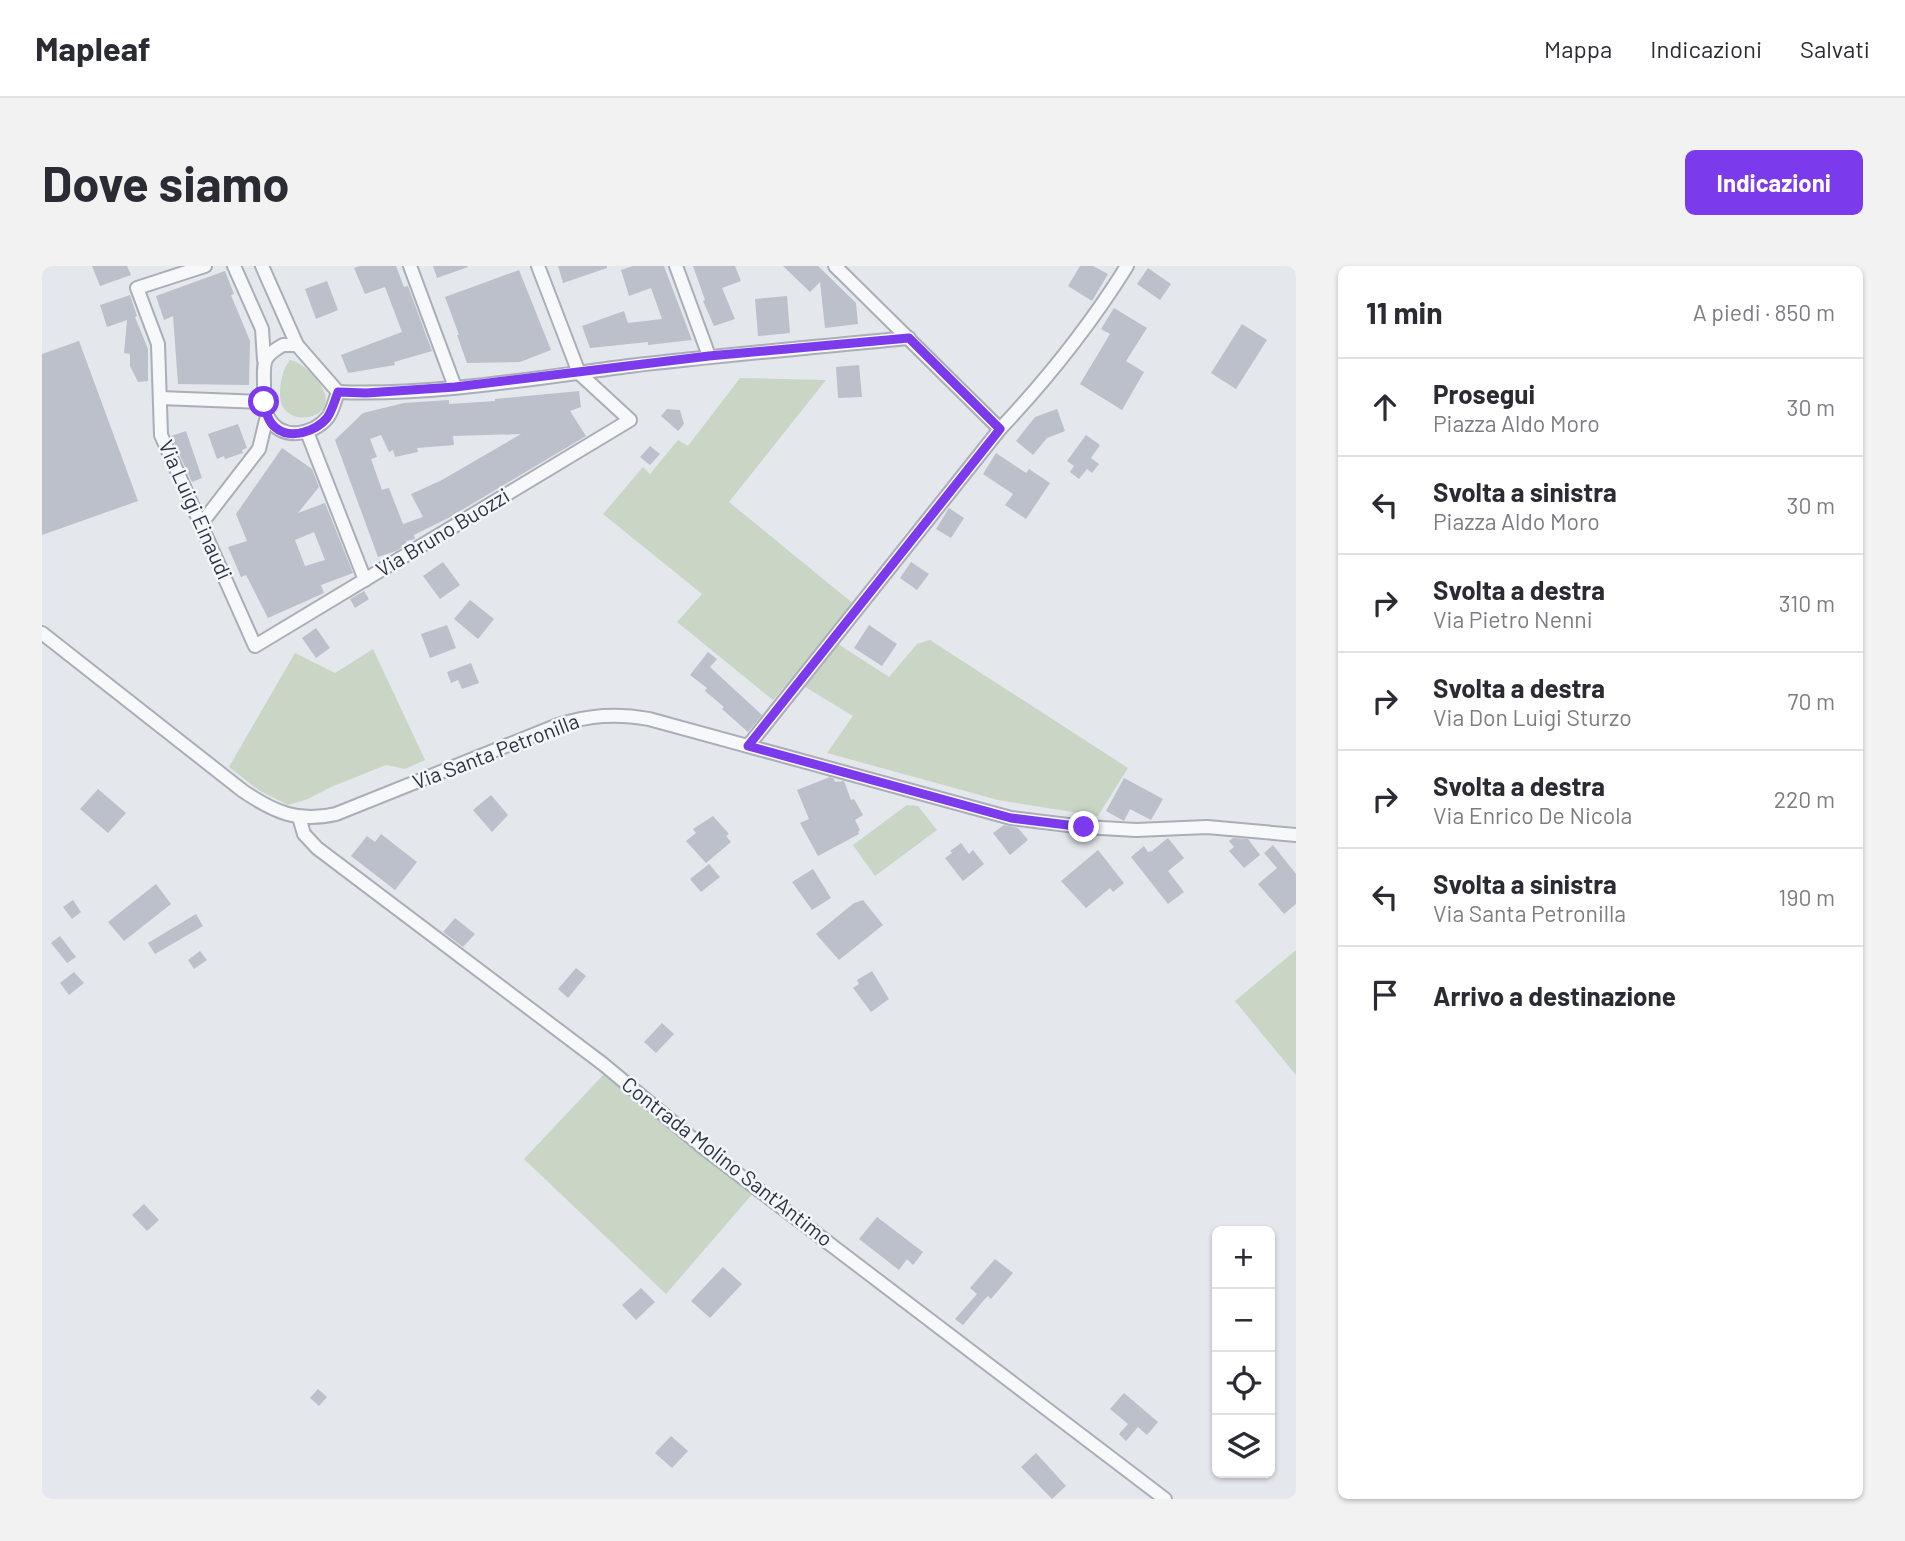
<!DOCTYPE html>
<html lang="it">
<head>
<meta charset="utf-8">
<style>
  :root { --surface:#fff; --page:#f2f2f3; --text:#2b2b33; --muted:#7c7c81; --line:#e1e1e2; --accent:#7c3aed }
  body { margin:0; font-family:Barlow,sans-serif; background:var(--page); color:var(--text) }
  .controls { position:absolute; right:21px; bottom:21px; display:grid; overflow:hidden; border-radius:10px; box-shadow:0 2px 5px #0004 }
  .controls button { width:63px; height:63px; display:grid; place-items:center; padding:0; border:0; border-bottom:2px solid var(--line); background:var(--surface); color:var(--text); font:35px sans-serif }
  .stop { position:absolute; width:21px; height:21px; margin:-16px; border:5px solid #7c3aed; border-radius:50%; background:#fff }
  .stop.end { background:#7c3aed; border-color:#fff; box-shadow:0 2px 7px #0008 }
  .list { margin:0; padding:0; list-style:none }
  h2 { display:flex; justify-content:space-between; align-items:center; height:91px; margin:0; padding:0 28px; font-size:30px }
  h2 small { font-size:23px; font-weight:400; color:var(--muted) }
  .list li { display:grid; grid-template-columns:46px 1fr auto; gap:21px; align-items:center; box-sizing:border-box; height:98px; padding:0 28px; border-top:2px solid var(--line) }
  .list b { display:block; font-size:26px; white-space:nowrap }
  .list p { margin:0; font-size:23px; white-space:nowrap; color:var(--muted) }
  .list em { font-size:23px; font-style:normal; color:var(--muted) }
  .icon { flex:none; width:38px; height:38px; fill:none; stroke:currentColor; stroke-width:2; stroke-linecap:round; stroke-linejoin:round }
  .map { position:relative; flex:none; width:1254px; height:1233px; overflow:hidden; border-radius:10px }
  header { display:flex; align-items:center; gap:42px; box-sizing:border-box; height:98px; padding:0 35px; background:var(--surface); border-bottom:2px solid var(--line) }
  header strong { font-size:33px }
  nav { display:flex; gap:38px; margin-inline-start:auto; font-size:24px }
  .intro { display:flex; align-items:center; justify-content:space-between; box-sizing:border-box; height:168px; padding:0 42px }
  h1 { margin:0; font-size:49px }
  .button { padding:18px 32px; border-radius:10px; background:var(--accent); color:#fff; font-size:24px; font-weight:700 }
  main { display:flex; gap:42px; padding:0 42px }
  aside { flex:1; background:var(--surface); border-radius:10px; box-shadow:0 2px 5px #0004 }
  .map>svg:first-child { display:block }
</style>
</head>
<body>
<header>
<strong>Mapleaf</strong>
<nav><a>Mappa</a><a>Indicazioni</a><a>Salvati</a></nav>
</header>
<div class="intro"><h1>Dove siamo</h1><a class="button">Indicazioni</a></div>
<main>
<div class="map">
<svg width="1254" height="1233" viewBox="0 0 1254 1233">
  <rect width="100%" height="100%" fill="#e4e7ec"/>
  <g fill="#c9d6c5">
    <path d="M248,94c12,3 18,10 26,19 35,40 -35,54 -36,17 0,-13 2,-26 10,-36z"/>
    <path d="M698,112l86,2 -97,122 126,103 -82,95 -96,-78 25,-28 -99,-80 40,-47 7,7 28,-34 10,6z"/>
    <path d="M888,374l198,128 -30,48 -100,-16 -171,-47 26,-37 -51,-31 36,-41 51,33 28,-33z"/>
    <path d="M331,383l52,111 -20,9 -19,-4 -55,22 -23,12 -20,6 -28,-14 -31,-24 66,-114 40,20z"/>
    <path d="M865,539l11,1 19,24 -62,46 -22,-31z"/>
    <path d="M1254,684v125l-61,-74z"/>
    <path d="M565,805l148,120 -89,103 -142,-135z"/>
  </g>
  <g fill="#bbc0ca" fill-rule="evenodd">
    <path d="M50,0h35l4,9 -31,11z"/>
    <path d="M318,0h36l8,21 4,-1 24,65 -38,11 1,3 -47,8 -7,-18 61,-23 -17,-45 -20,7 -11,-26z"/>
    <path d="M391,0h34l1,1 -31,11z"/>
    <path d="M516,0h49v2l-44,15z"/>
    <path d="M591,0h31l28,74 -44,5v-3l-58,6 -8,-22 42,-15 4,12 34,-4 -11,-31 -22,8 -8,-26z"/>
    <path d="M651,0h42l6,15 -19,7 13,31 -21,7 -11,-25 2,-1z"/>
    <path d="M741,0h35l38,37 2,21 -33,4 -5,-46 -10,10z"/>
    <path d="M1038,0h13l15,8 -16,27 -24,-15z"/>
    <path d="M1106,2l23,16 -11,16 -23,-16z"/>
    <path d="M477,4l32,80 -31,12 -53,1 -10,-28h2l-14,-38z"/>
    <path d="M183,5l9,23 -3,1 19,46 -1,44 -71,-1 -5,-68 -9,4 -8,-24z"/>
    <path d="M285,15l11,29 -22,9 -11,-30z"/>
    <path d="M88,29l7,21 -2,1 13,32v32l-10,1 -8,-16v-12l-6,-1 3,-33 -20,7 -7,-22z"/>
    <path d="M745,30l3,37 -32,3 -3,-37z"/>
    <path d="M1072,42l33,20 -21,33 18,11 -22,38 -42,-26 30,-50 -9,-5z"/>
    <path d="M1200,58l25,16 -31,49 -25,-16z"/>
    <path d="M37,75l59,160 -96,34v-181z"/>
    <path d="M817,99l3,32 -24,1 -2,-31z"/>
    <path d="M537,125l2,16 -11,4 16,25 -136,81 -36,18 1,4 -9,2 1,3 -11,7 -18,6 -43,-117 28,-27 41,-10 45,-3v4l46,-3v-2zM479,168l-81,47 -29,13 12,23 -20,7 -14,-36 -7,2 -11,-31 6,-2 -7,-18 11,-4 8,17 4,-2 2,7 23,-5 -1,-4 37,-3 -1,-9z"/>
    <path d="M625,143l13,1 4,14 -6,7 -17,-15z"/>
    <path d="M1015,143l8,22 -18,7 -14,17 -17,-14 19,-24z"/>
    <path d="M196,158l9,24 -5,2 1,3 -18,6 -1,-3 -7,3 -9,-25z"/>
    <path d="M144,165l16,47 -10,4 -21,-46z"/>
    <path d="M1044,169l14,10 -9,13 8,6 -7,9 -5,-4 -8,10 -9,-7 4,-6 -7,-5z"/>
    <path d="M608,180l10,8 -10,11 -10,-8z"/>
    <path d="M240,182l30,21 7,18 -21,26 27,-10 28,70 -32,12 3,8 -56,25 -22,-43 -5,2 -13,-30 19,-6 -11,-27zM272,266l11,28 -20,6 -10,-26z"/>
    <path d="M954,187l30,20 3,-4 21,14 -24,36 -21,-14 8,-11 -30,-20z"/>
    <path d="M907,242l15,10 -13,20 -15,-9z"/>
    <path d="M401,296l17,23 -20,14 -17,-23z"/>
    <path d="M869,296l18,12 -12,16 -17,-12z"/>
    <path d="M322,325l5,8 -14,9 -5,-9z"/>
    <path d="M428,334l24,19 -16,20 -24,-20z"/>
    <path d="M405,359l9,23 -26,10 -9,-24z"/>
    <path d="M827,359l28,19 -15,22 -28,-18z"/>
    <path d="M274,362l14,20 -14,10 -14,-20z"/>
    <path d="M666,386l9,7 -7,8 52,48 -14,17 -26,-23 2,-2 -19,-16 2,-3 -17,-13z"/>
    <path d="M429,397l8,20 -17,6 -4,-9 -7,3 -4,-11z"/>
    <path d="M788,511l4,2 1,3 9,-1 7,19 3,-1 9,16 -8,5 5,10 -2,2 1,2 -41,22 -18,-33 9,-4 -12,-29z"/>
    <path d="M1082,512l39,21 -12,21 -21,-11 -6,12 -18,-10z"/>
    <path d="M56,523l28,24 -18,20 -28,-24z"/>
    <path d="M449,529l17,20 -16,17 -19,-22z"/>
    <path d="M671,550l16,18 -3,2 5,6 -25,21 -20,-22 10,-8 -3,-4z"/>
    <path d="M962,559l14,3 10,12 -18,15 -17,-22z"/>
    <path d="M339,568l36,28 -22,28 -44,-34 16,-20 8,6z"/>
    <path d="M1126,572l16,20 -16,13 16,21 -16,12 -37,-47 13,-11 4,6 4,-1z"/>
    <path d="M1191,572l15,1 12,16 -16,13 -15,-17 5,-4 -5,-6z"/>
    <path d="M919,577l8,11 4,-4 11,14 -21,17 -18,-23 7,-5 -2,-2z"/>
    <path d="M1231,579l23,29v30l-12,10 -26,-30 19,-16 -13,-15z"/>
    <path d="M1056,584l26,33 -11,9 -3,-4 -24,20 -25,-27z"/>
    <path d="M667,598l11,13 -19,15 -11,-13z"/>
    <path d="M771,603l18,29 -19,12 -20,-28z"/>
    <path d="M114,618l15,20 -47,37 -16,-19z"/>
    <path d="M31,634l8,12 -9,7 -9,-12z"/>
    <path d="M821,634l20,25 -44,35 -23,-26 38,-31z"/>
    <path d="M154,648l7,12 -48,28 -7,-11z"/>
    <path d="M413,652l20,16 -12,13 -20,-15z"/>
    <path d="M18,670l16,21 -9,6 -16,-20z"/>
    <path d="M158,685l7,9 -13,9 -6,-9z"/>
    <path d="M534,702l10,8 -18,22 -10,-9z"/>
    <path d="M830,705l17,28 -18,13 -18,-24 6,-4 -2,-4z"/>
    <path d="M32,706l10,11 -15,12 -9,-12z"/>
    <path d="M620,757l12,11 -18,19 -12,-11z"/>
    <path d="M102,938l15,16 -12,11 -15,-16z"/>
    <path d="M835,951l46,35 -10,13 -6,-6 -8,11 -40,-31z"/>
    <path d="M953,993l18,14 -22,26 -3,-3 -4,4 -21,25 -8,-6 22,-25 -7,-6z"/>
    <path d="M681,1001l19,17 -32,34 -19,-17z"/>
    <path d="M599,1022l14,14 -19,18 -14,-15z"/>
    <path d="M276,1123l9,8 -8,9 -9,-8z"/>
    <path d="M1082,1127l34,29 -11,13 -9,-8 -12,14 -7,-7 9,-10 -18,-15z"/>
    <path d="M629,1170l17,15 -16,17 -17,-15z"/>
    <path d="M994,1187l30,33 -14,13 -31,-32z"/>
  </g>
  <g fill="none" stroke-linecap="round" stroke-linejoin="round">
    <g stroke="#a9aeb7" stroke-width="16">
      <g id="street">
        <path d="M163,0l-68,22 21,56 3,91 94,211 375,-226 -51,-47 -41,-107"/>
        <path d="M192,0l28,63 2,31"/>
        <path d="M220,0l35,79"/>
        <path d="M368,0l45,121"/>
        <path d="M634,0l33,90"/>
        <path d="M793,0l165,163"/>
        <path d="M241,79h14l41,47c-3,8 -5,18 -10,25 -15,19 -48,24 -60,0 -5,-9 -4,-22 -4,-32 0,-22 -3,-28 19,-40z"/>
        <path d="M296,126c92,4 199,-14 291,-26 93,-11 187,-19 280,-28"/>
        <path d="M118,132l105,4"/>
        <path d="M265,166l58,148"/>
        <path d="M159,258l58,-75 8,-33"/>
        <path d="M0,367l201,158c31,21 55,32 93,23l222,-89c32,-10 58,-12 91,-6l362,99 73,9 52,3 71,-3 89,8"/>
        <path d="M706,480l252,-317c49,-52 89,-102 127,-163"/>
        <path d="M257,551l5,17 13,14 286,216 102,85 460,350"/>
      </g>
    </g>
    <use href="#street" stroke="#f7f8fa" stroke-width="12"/>
  </g>
  <g fill="none" stroke-linecap="round" stroke-linejoin="round">
    <path stroke="#7c3aed" stroke-width="9" d="M222,136c2,10 4,20 12,26 15,12 40,3 51,-10 5,-7 8,-18 11,-26l28,1 89,-6 254,-31 200,-18 91,91 -252,317 263,72 73,9"/>
  </g>
  <g text-anchor="middle" stroke-width="5" stroke-linejoin="round" paint-order="stroke">
    <g font-size="21" fill="#2b3445" stroke="#f4f6f9">
      <text transform="translate(153 244) rotate(66)" y="7">Via Luigi Einaudi</text>
      <text transform="translate(401 267) rotate(-31)" y="7">Via Bruno Buozzi</text>
      <text transform="translate(454 486) rotate(-21)" y="7">Via Santa Petronilla</text>
      <text transform="translate(685 896) rotate(38)" y="7">Contrada Molino Sant'Antimo</text>
    </g>
  </g>
</svg>
<div class="controls">
<button>+</button>
<button>−</button>
<button><svg class="icon" aria-label="locate" viewBox="0 0 24 24"><circle cx="12" cy="12" r="6"/><path d="M12 2v4M12 18v4M2 12h4M18 12h4"/></svg></button>
<button><svg class="icon" aria-label="layers" viewBox="0 0 24 24"><path d="M12 4l9 5-9 5-9-5zM3 14l9 5 9-5"/></svg></button>
</div>
<div class="stop" style="left:222px;top:136px"></div>
<div class="stop end" style="left:1042px;top:561px"></div>
</div>
<aside>
<h2>11 min<small>A piedi · 850 m</small></h2>
<ul class="list">
<li><svg class="icon" aria-label="ahead" viewBox="0 0 24 24"><path d="M12 20V5M6 11l6-6 6 6"/></svg><div><b>Prosegui</b><p>Piazza Aldo Moro</p></div><em>30 m</em></li>
<li><svg class="icon" aria-label="left" viewBox="0 0 24 24"><path d="M17 20v-9H6M10 6l-5 5 5 5"/></svg><div><b>Svolta a sinistra</b><p>Piazza Aldo Moro</p></div><em>30 m</em></li>
<li><svg class="icon" aria-label="right" viewBox="0 0 24 24"><path d="M7 20v-9h11M14 6l5 5-5 5"/></svg><div><b>Svolta a destra</b><p>Via Pietro Nenni</p></div><em>310 m</em></li>
<li><svg class="icon" aria-label="right" viewBox="0 0 24 24"><path d="M7 20v-9h11M14 6l5 5-5 5"/></svg><div><b>Svolta a destra</b><p>Via Don Luigi Sturzo</p></div><em>70 m</em></li>
<li><svg class="icon" aria-label="right" viewBox="0 0 24 24"><path d="M7 20v-9h11M14 6l5 5-5 5"/></svg><div><b>Svolta a destra</b><p>Via Enrico De Nicola</p></div><em>220 m</em></li>
<li><svg class="icon" aria-label="left" viewBox="0 0 24 24"><path d="M17 20v-9H6M10 6l-5 5 5 5"/></svg><div><b>Svolta a sinistra</b><p>Via Santa Petronilla</p></div><em>190 m</em></li>
<li><svg class="icon" aria-label="arrive" viewBox="0 0 24 24"><path d="M6 21V4h12l-3 4 3 4H6"/></svg><div><b>Arrivo a destinazione</b></div></li>
</ul>
</aside>
</main>
</body>
</html>
